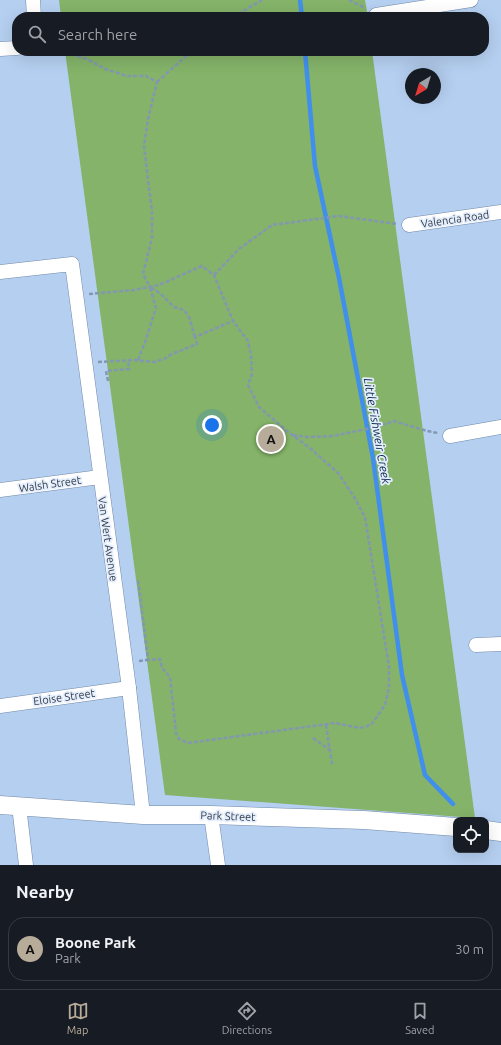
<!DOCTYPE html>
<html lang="en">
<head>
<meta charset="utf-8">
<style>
  :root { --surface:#171b24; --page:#20242c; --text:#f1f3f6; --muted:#9ea1a6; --line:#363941; --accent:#b7ab99 }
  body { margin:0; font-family:Ubuntu,sans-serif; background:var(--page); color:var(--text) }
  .controls { position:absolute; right:12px; bottom:12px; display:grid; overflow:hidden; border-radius:8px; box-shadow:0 4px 16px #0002 }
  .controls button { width:36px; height:36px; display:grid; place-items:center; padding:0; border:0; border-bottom:1px solid var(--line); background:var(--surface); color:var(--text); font:20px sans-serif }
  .compass { position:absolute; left:405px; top:68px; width:36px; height:36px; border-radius:50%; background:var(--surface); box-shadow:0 4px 16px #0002; rotate:218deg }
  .you { position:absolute; left:212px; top:425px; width:14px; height:14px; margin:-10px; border:3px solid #fff; border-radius:50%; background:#1a73e8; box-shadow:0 0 0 6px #1a73e833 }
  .badge { display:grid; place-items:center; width:26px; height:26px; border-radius:50%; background:var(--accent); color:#111; font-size:13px; font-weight:700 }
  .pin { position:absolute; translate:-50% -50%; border:2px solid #fff; box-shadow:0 1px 4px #0006 }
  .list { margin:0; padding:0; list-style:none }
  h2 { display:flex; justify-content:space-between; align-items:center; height:52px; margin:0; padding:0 16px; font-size:17px }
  h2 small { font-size:13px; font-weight:400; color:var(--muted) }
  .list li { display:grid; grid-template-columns:26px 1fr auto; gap:12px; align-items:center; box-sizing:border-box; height:64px; margin:0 8px 8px; padding:0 8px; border:1px solid var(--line); border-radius:16px }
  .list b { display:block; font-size:15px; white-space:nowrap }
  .list p { margin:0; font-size:13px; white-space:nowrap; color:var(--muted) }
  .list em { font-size:13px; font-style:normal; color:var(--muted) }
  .icon { flex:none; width:22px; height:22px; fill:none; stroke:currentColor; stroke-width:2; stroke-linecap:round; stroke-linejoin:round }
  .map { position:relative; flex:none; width:501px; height:865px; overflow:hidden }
  .search { position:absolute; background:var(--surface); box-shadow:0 4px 16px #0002; left:12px; right:12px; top:12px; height:44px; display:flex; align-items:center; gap:10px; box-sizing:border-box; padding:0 14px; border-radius:16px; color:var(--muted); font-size:15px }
  .sheet { height:124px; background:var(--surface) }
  nav { display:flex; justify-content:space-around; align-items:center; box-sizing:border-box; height:56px; border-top:1px solid var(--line); background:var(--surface); font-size:11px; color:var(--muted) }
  nav a { display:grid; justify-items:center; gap:2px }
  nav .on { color:var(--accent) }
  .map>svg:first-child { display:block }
</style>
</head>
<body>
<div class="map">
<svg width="501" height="865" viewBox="0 0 501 865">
  <rect width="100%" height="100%" fill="#b5cff0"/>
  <g fill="#84b369">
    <path d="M59,0h306l3,17h-307z"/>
    <path d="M65,51h307l103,767 -310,-23z"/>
  </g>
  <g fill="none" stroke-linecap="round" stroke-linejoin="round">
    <g stroke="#418fed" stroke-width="4.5">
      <path d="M300,0l2,17"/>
      <path d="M305,51l10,115 24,112 34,180 29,217 23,100 28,29"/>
    </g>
    <g stroke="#7189a8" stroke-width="15">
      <g id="minor">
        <path d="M33,0l1,17"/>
        <path d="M376,15l95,-15"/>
        <path d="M0,49l17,-1"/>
        <path d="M409,225l92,-13"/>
        <path d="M0,272l72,-8 57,424 14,127"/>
        <path d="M450,436l51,-9"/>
        <path d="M0,490l100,-13"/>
        <path d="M476,645l25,-1"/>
        <path d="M0,706l129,-18"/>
        <path d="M19,806l7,59"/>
        <path d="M211,815l7,50"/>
      </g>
    </g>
    <g stroke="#7189a8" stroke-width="19">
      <g id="tertiary">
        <path d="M0,805l143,10h68l153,5 92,7"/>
        <path d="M486,830l15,2"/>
      </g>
    </g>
    <g stroke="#8397b0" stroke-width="2.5" stroke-dasharray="4 2" stroke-linecap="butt">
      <path d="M349,0l16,8"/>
      <path d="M233,17l29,-17"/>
      <path d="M54,51l10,1 23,7 18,10 22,7h19l11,6 -9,37 -4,27 8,66v26l-9,36 7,13"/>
      <path d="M157,82l35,-31"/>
      <path d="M214,275l25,-26 33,-24 67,-9 58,8"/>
      <path d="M89,294l45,-4 25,-5 43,-19 12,9 19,46 15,20 3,15 1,18 -4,11 11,22 28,24 24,18 27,24 15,22 12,22 24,150v21l-4,17 -14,20 -11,3 -25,-5 -147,20 -9,-4 -3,-6 -6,-56 -8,-9 -2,-9 -12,1 -10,-81"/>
      <path d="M138,360l7,-18 11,-34 -6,-21 11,7 13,13 10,3 5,7 6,20"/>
      <path d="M98,362l35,-2 21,2 10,-3 8,-5 25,-10 -2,-7 38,-16"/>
      <path d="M108,381l-2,-10 23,-2 -1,-9"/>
      <path d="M293,435l14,2 26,-1 43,-9 18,-6 33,10 11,2"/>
      <path d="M139,661l9,-1"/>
      <path d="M326,725l6,39"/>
      <path d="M313,738l17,12"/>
    </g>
    <use href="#minor" stroke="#fff" stroke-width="14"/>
    <use href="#tertiary" stroke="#fff" stroke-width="18"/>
  </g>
  <g text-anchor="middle" stroke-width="3.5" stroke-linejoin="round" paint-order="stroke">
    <g font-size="11" fill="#313b48" stroke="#e4eefc">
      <text transform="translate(455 219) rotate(-8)" y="4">Valencia Road</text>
      <text transform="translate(50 484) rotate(-8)" y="4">Walsh Street</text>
      <text transform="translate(108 539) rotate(82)" y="4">Van Wert Avenue</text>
      <text transform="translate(64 697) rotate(-8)" y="4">Eloise Street</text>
      <text transform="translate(228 816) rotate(2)" y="4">Park Street</text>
    </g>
    <g font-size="12" font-style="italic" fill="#0a2a4e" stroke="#e4eefc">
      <text transform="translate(377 431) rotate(80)" y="4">Little Fishweir Creek</text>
    </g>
  </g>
</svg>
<div class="controls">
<button><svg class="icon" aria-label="locate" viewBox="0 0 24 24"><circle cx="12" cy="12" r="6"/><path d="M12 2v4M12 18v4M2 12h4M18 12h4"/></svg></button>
</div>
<svg class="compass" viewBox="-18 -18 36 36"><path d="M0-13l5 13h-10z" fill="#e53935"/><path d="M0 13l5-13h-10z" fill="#9ea1a6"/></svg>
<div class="you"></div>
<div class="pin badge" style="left:271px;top:439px">A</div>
<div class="search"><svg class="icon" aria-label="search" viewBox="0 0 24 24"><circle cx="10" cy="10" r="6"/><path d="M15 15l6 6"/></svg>Search here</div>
</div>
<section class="sheet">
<h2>Nearby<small></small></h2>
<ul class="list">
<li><span class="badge">A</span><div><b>Boone Park</b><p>Park</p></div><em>30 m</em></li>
</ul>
</section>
<nav>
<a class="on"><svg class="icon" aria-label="map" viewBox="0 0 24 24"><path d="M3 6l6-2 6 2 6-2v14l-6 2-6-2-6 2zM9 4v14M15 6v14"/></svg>Map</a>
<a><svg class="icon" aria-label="directions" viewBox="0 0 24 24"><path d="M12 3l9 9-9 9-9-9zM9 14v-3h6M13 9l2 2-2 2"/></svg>Directions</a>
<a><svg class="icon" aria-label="saved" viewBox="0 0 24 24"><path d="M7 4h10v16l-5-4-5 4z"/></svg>Saved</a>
</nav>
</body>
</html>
